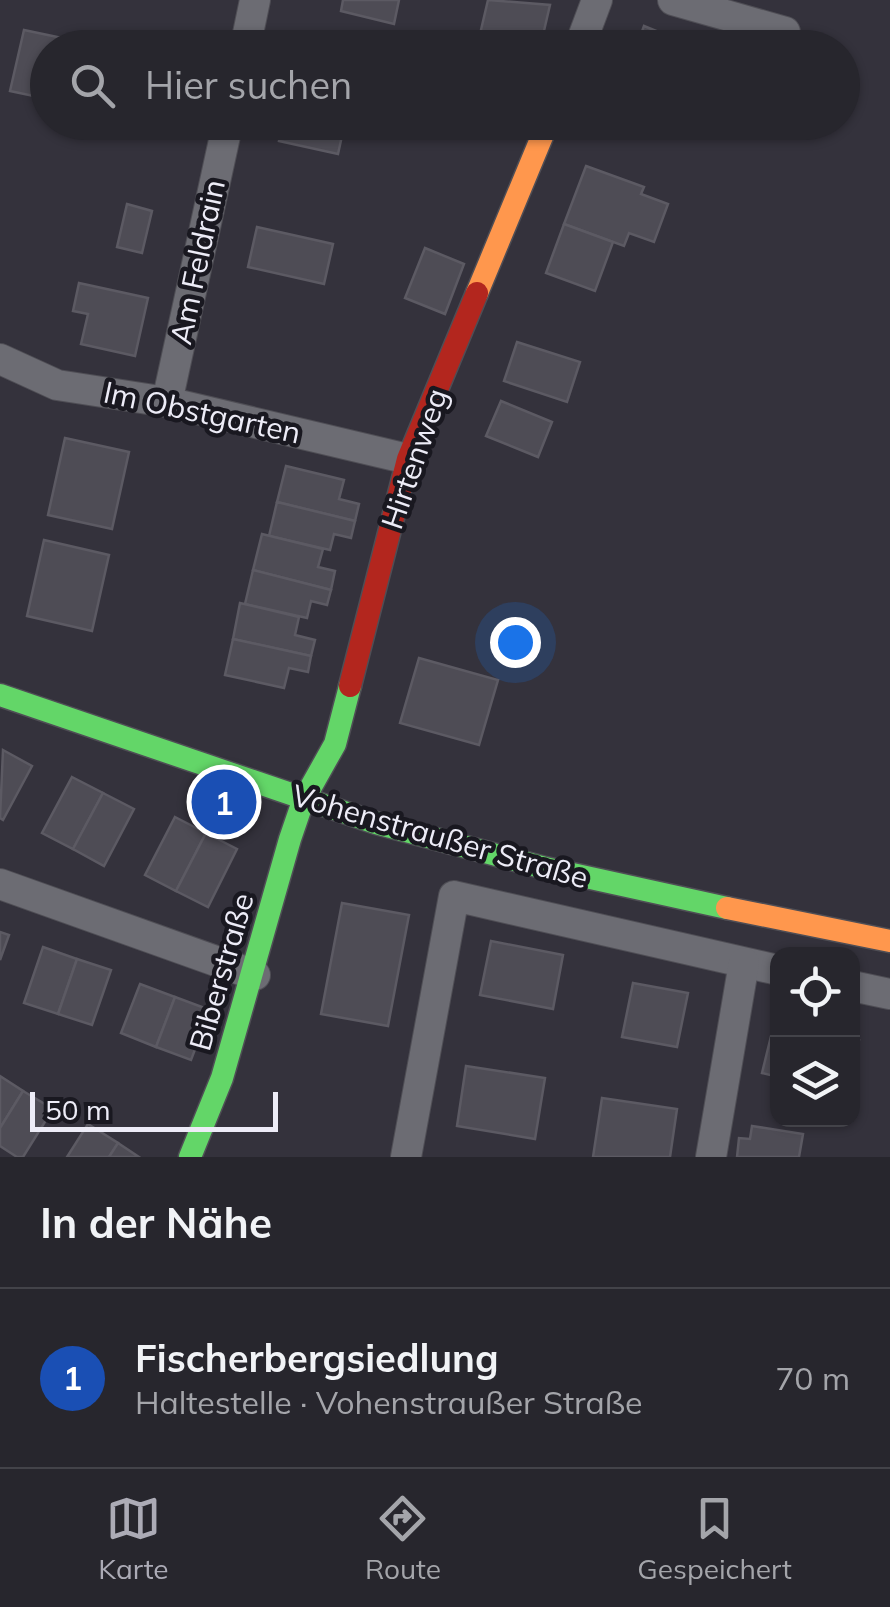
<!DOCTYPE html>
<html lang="de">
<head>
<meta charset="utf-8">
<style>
  :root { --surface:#27262d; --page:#2f2e35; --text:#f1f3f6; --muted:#a4a5aa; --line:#434349; --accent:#acabb6 }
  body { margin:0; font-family:Mulish,sans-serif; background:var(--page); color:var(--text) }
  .controls { position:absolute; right:30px; bottom:30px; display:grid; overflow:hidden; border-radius:20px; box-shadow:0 2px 8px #0004 }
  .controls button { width:90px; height:90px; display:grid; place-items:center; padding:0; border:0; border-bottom:2px solid var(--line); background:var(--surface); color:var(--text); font:50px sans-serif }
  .scale { position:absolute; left:30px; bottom:25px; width:248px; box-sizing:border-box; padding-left:10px; border:5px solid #edecf7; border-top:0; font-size:28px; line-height:35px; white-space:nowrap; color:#edecf7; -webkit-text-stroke:8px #191820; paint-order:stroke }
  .you { position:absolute; left:515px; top:642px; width:35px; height:35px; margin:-25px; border:8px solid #fff; border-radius:50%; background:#1a73e8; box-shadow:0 0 0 15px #1a73e833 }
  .badge { display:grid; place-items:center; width:65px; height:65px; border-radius:50%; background:var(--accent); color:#fff; font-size:32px; font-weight:700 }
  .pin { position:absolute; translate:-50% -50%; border:5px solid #fff; box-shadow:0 2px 10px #0006 }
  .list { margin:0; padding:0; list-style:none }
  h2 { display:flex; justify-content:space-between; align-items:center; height:130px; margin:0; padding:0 40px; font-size:42px }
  h2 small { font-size:32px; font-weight:400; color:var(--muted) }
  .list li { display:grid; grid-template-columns:65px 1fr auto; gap:30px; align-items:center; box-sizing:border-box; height:180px; padding:0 40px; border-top:2px solid var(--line) }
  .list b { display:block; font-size:38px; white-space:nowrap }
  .list p { margin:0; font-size:32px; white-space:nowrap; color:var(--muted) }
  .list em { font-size:32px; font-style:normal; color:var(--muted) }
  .icon { flex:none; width:55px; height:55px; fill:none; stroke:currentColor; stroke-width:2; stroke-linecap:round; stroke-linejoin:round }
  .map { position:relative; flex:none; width:890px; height:1157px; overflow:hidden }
  .search { position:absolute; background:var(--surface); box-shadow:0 2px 8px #0004; left:30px; right:30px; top:30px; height:110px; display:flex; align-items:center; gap:25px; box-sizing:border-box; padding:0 35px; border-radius:55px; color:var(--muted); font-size:38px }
  .sheet { height:310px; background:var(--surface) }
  nav { display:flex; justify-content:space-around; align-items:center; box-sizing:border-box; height:140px; border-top:2px solid var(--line); background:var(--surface); font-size:28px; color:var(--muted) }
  nav a { display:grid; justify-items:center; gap:5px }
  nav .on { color:var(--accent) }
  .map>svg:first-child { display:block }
</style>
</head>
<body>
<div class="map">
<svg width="890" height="1157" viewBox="0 0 890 1157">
  <rect width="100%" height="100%" fill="#34323c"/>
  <g fill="#4e4c55" stroke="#5c5a63" stroke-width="2.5">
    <path d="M343,0h56l-5,24 -53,-13z"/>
    <path d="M488,0l62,5 -10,43 -63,-1z"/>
    <path d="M644,26l49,20 -1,2h-56z"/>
    <path d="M24,30l62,13v5h-38v51l-38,-8z"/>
    <path d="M283,122h62l-7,32 -59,-13z"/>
    <path d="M586,166l58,21 -3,7 27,10 -14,38 -25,-9 -5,13 -60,-22z"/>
    <path d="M127,204l25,7 -10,42 -25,-6z"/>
    <path d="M564,224l49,18 -18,49 -49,-18z"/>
    <path d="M257,227l76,17 -9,40 -76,-17z"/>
    <path d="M425,248l39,16 -19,50 -40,-16z"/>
    <path d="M79,283l69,15 -13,58 -54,-12 7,-30 -15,-3z"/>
    <path d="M517,342l63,20 -13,40 -63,-21z"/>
    <path d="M501,401l51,21 -14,35 -52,-21z"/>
    <path d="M65,438l64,14 -17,77 -64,-14z"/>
    <path d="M286,466l58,14 -5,19 20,5 -4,17 -78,-19z"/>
    <path d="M277,502l78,19 -4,17 -17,-4 -4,16 -61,-14z"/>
    <path d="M262,534l61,15 -5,18 17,4 -4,19 -78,-20z"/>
    <path d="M44,540l65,15 -17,76 -65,-15z"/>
    <path d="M253,570l78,20 -4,15 -16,-4 -4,17 -62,-14z"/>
    <path d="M240,603l59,14 -4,18 20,5 -4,16 -78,-17z"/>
    <path d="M233,639l78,17 -3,16 -19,-4 -5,20 -59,-13z"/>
    <path d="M419,658l79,22 -19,65 -79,-22z"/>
    <path d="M3,750l29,16 -29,54 -3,-2z"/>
    <path d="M72,777l31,16 -30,56 -31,-16z"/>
    <path d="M103,793l31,16 -30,57 -31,-17z"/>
    <path d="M175,817l31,16 -30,58 -31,-16z"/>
    <path d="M206,833l31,16 -29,58 -32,-16z"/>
    <path d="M342,903l67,12 -21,111 -67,-12z"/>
    <path d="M0,932l9,3 -9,25z"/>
    <path d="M491,941l72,14 -10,54 -73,-14z"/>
    <path d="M43,947l34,12 -19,55 -34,-11z"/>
    <path d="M77,959l34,11 -19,55 -34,-11z"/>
    <path d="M633,983l55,10 -11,54 -55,-10z"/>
    <path d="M140,984l35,13 -19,50 -35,-14z"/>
    <path d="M175,997l35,13 -19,50 -35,-13z"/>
    <path d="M774,1024h4v53l-16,-4z"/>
    <path d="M852,1038l7,2 -7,29z"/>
    <path d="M466,1066l79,12 -10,61 -78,-13z"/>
    <path d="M0,1076l23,15 -23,37z"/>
    <path d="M23,1091l30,18 -30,48h-6l-17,-11v-18z"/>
    <path d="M602,1098l75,11 -7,48h-77z"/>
    <path d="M88,1124l30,19 -9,14h-42z"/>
    <path d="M752,1126l51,8 -4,23h-62l2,-19 11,1z"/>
    <path d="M118,1143l21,14h-30z"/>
  </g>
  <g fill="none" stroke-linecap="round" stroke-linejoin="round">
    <g stroke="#4f4e55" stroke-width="32">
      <g id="street">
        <path d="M673,0l112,32"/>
        <path d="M245,48l10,-48"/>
        <path d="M579,48l18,-48"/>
        <path d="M0,359l57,26 110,17 241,57"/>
        <path d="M167,402l61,-280"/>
        <path d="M0,884l255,91"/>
        <path d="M852,986l38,8"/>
        <path d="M406,1157l48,-261 324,74"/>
        <path d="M711,1157l33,-194"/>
      </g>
    </g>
    <g stroke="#4f4e55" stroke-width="25">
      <g id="fast">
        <path d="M0,695l376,128 169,45 182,40"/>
        <path d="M190,1157l32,-79 68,-239 13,-38 32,-57 15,-58"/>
      </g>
    </g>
    <g stroke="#4f4e55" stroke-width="25">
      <g id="slow">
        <path d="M477,293l71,-171"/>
        <path d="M727,908l163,33"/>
      </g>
    </g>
    <g stroke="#4f4e55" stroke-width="25">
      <path id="jam" d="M350,686l58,-227 69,-166"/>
    </g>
    <use href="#street" stroke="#6c6c73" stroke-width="30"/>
    <use href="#fast" stroke="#63d668" stroke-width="22"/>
    <use href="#slow" stroke="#ff974d" stroke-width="22"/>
    <use href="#jam" stroke="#b3261e" stroke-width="22"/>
  </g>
  <g text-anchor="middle" stroke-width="9" stroke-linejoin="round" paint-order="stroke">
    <g font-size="30" fill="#edecf7" stroke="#191820">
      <text transform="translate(198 262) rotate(-78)" y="10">Am Feldrain</text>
      <text transform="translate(202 413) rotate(12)" y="10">Im Obstgarten</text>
      <text transform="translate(415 459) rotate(-71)" y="10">Hirtenweg</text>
      <text transform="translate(440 837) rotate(16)" y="10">Vohenstraußer Straße</text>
      <text transform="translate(222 972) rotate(-74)" y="10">Biberstraße</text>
    </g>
  </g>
</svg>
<div class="controls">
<button><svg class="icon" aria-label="locate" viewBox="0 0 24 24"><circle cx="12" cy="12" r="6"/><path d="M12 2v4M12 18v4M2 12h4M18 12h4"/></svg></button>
<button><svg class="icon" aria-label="layers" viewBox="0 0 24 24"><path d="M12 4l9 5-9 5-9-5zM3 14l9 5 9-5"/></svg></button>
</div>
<div class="scale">50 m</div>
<div class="you"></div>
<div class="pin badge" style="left:224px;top:802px;background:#1a4fb4">1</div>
<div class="search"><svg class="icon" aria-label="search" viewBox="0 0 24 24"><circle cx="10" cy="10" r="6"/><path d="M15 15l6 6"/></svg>Hier suchen</div>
</div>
<section class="sheet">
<h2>In der Nähe<small></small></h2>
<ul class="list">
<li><span class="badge" style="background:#1a4fb4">1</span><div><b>Fischerbergsiedlung</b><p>Haltestelle · Vohenstraußer Straße</p></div><em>70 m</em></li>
</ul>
</section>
<nav>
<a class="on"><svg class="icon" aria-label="map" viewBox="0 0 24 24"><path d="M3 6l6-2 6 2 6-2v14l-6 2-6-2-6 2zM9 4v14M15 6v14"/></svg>Karte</a>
<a><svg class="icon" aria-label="directions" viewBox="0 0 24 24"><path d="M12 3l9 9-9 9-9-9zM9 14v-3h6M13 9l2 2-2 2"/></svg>Route</a>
<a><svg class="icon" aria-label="saved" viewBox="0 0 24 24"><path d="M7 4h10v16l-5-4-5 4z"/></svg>Gespeichert</a>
</nav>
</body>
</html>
